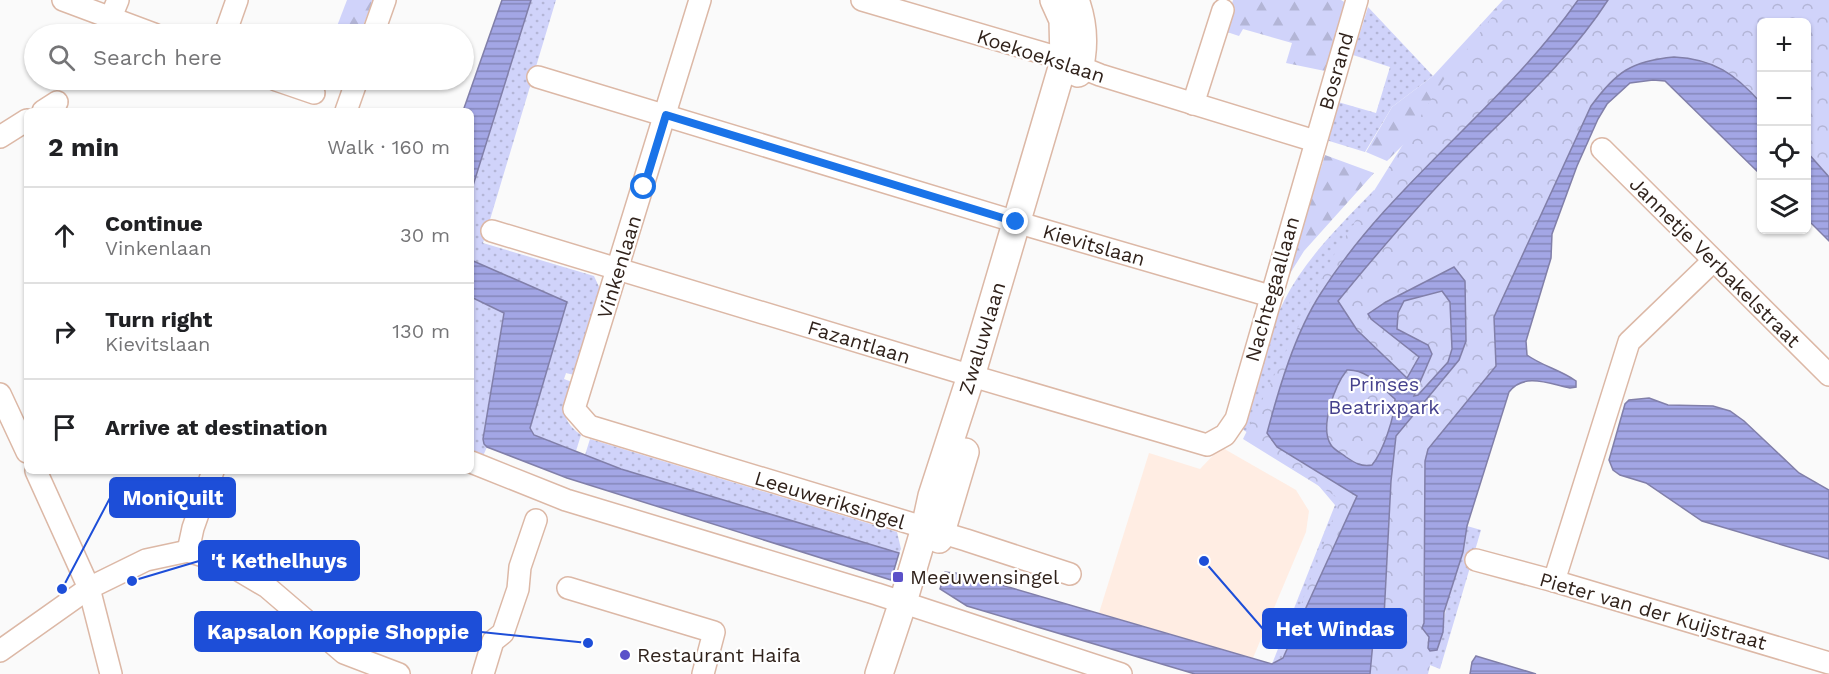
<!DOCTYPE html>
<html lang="en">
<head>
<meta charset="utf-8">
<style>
  :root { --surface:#fff; --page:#f2f2f2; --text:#202124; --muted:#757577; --line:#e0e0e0 }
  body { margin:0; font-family:"Work Sans",sans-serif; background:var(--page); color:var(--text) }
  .controls { position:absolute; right:18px; top:18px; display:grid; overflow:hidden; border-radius:9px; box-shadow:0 2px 4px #0004 }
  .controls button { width:54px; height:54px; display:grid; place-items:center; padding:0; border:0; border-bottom:2px solid var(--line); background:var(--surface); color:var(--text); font:30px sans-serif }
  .stop { position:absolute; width:18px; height:18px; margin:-14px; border:4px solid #1a73e8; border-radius:50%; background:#fff }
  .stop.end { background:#1a73e8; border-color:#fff; box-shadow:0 2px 6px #0008 }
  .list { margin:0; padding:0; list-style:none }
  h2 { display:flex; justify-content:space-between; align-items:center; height:78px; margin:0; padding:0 24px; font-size:26px }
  h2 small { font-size:20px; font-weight:400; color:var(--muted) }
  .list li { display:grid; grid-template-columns:39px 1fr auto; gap:18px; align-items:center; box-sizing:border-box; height:96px; padding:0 24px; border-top:2px solid var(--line) }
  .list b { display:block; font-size:22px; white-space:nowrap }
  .list p { margin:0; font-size:20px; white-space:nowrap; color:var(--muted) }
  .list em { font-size:20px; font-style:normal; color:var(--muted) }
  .icon { flex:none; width:33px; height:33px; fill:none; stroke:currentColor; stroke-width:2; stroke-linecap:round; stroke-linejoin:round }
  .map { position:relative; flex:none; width:1829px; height:674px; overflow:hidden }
  .search { position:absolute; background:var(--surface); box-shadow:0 2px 4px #0004; left:24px; top:24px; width:450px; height:66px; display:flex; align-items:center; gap:15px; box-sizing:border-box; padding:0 21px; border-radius:33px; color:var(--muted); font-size:22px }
  .panel { position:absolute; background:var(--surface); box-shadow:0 2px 4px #0004; left:24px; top:108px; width:450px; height:366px; border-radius:9px }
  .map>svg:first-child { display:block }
</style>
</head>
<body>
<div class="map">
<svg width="1829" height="674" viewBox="0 0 1829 674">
  <defs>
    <pattern id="grass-dots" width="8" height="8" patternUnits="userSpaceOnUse" patternTransform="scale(1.5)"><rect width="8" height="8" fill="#d0d3fa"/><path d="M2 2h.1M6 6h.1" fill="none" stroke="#b3b5d6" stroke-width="1.8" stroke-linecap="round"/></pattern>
    <pattern id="forest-firs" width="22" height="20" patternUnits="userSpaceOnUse" patternTransform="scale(1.5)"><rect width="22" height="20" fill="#d0d3fa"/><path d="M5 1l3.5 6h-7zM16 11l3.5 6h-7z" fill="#b3b5d6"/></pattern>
    <pattern id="park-crowns" width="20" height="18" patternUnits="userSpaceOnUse" patternTransform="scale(1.5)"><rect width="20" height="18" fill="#d0d3fa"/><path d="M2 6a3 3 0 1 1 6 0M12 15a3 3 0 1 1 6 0" fill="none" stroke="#b3b5d6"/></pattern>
    <pattern id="water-rules" width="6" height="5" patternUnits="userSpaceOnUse" patternTransform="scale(1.5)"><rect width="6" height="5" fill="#a3a6e5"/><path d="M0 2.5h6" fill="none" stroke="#8587b9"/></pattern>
  </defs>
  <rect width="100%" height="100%" fill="#fafafa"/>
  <path fill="#ffede3" d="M1221,447l75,43 13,21 -3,21 -53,126 -154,-45 50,-160 51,16z"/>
  <g fill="url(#grass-dots)">
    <path d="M530,0h26l-73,243 111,33 6,13 -26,86 -8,-2 -2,6 8,3c-7,23 -15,36 9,53l-5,16 -42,-16 -4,-6 36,-127 -95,-42v-68z"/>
    <path d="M1368,7l65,69 -41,31 -27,45 -39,-12 12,-38 38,11 14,-46 -37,-12z"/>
    <path d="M1374,190l14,17 -31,289 -74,162 -11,6 63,-159 -22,-26 -36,-27 -35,-23c12,-43 22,-88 42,-128 21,-42 57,-77 90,-111z"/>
    <path d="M471,297l33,16 -21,126 1,5 3,3 -4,9 -12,-5z"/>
    <path d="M590,439l307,93 4,17 -2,4 -278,-84 -36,-14z"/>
    <path d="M1432,444l11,188c2,-36 18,-70 24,-106l14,4 -41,139 -23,-9z"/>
  </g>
  <g fill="url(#forest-firs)">
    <path d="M347,0h26l-13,34h-26z"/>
    <path d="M1233,0h108l5,3 -21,68 -39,-8 6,-20 -49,-14 -4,7 -15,-5z"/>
    <path d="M1503,0h33l-98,110 -51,51 -21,-9 26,-45 41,-31z"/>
    <path d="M1325,155l49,18 -70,78 -18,29z"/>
  </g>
  <path fill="url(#park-crowns)" d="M1505,0h324v237l-22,-22 -1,-193h-44l-1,149 -109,-107 -40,26 -25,40 -93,270 -66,274h-129l-22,-4 63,-171 -97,-60 89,-181 110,-176z"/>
  <g fill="url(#water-rules)" stroke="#817fa9" stroke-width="1.5" fill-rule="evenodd">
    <path d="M502,0h29l-60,192v-81h-8z"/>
    <path d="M1578,0h30c-42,65 -102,115 -156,171 -40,41 -77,85 -114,130l19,29 50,48 12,-21 -48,-38 -3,-5 18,-12 68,-35 11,14 1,60 -7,19 -63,76 -5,45 -7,136 -10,14 -4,43h-175l-228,-68 -27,-17 5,-17 19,2 308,90 11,-6 74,-162 -80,-49 -10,-14c12,-45 28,-100 54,-140 70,-110 182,-186 257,-293zM1442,291l8,11 2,47 -4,13 -30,33 -4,1 18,-42 -4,-9 -31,-16 1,-16 6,-12zM1347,370c20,-1 33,16 48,29 0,17 -12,53 -23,66 -11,2 -17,-2 -26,-8 -5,-4 -12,-7 -15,-12 -12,-18 4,-60 16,-75z"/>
    <path d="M1674,57c40,2 61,17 87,46v72l-96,-94 -12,-1 -23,3 -23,21 -9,15 -21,47 -25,68 -1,24 -25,83 1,14c15,11 34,15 49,26v6l-6,1c-20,-4 -46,-16 -61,4l-42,134 -4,26 -19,60 -1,20 -6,18 -7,1 -2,-3 1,-11 -7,-9 2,-5 1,-162 3,-12 68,-83 -2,-49 97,-211c25,-34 40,-45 83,-49z"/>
    <path d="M1807,152l22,25v64l-22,-22z"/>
    <path d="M471,260l96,42 -37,126 4,7 87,34 278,84 -8,27 -324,-102 -80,-31 -3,-3 -1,-5 21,-126 -33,-16z"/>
    <path d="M1649,398l19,7 45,1 17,5 14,10 55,52 30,17v69l-127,-38 -56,-38 -26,-8 -7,-5 -4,-10 16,-56 4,-4z"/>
    <path d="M1476,656l60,18h-66l2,-12z"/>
  </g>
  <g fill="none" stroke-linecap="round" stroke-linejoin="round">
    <g stroke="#dcb8a6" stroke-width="24">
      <g id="minor">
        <path d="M63,0l91,34"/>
        <path d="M700,0l-126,409 15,17 377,114 104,34"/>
        <path d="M862,0l191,56 47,19 215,66"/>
        <path d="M111,17l7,-17"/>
        <path d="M225,34l12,-34"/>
        <path d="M373,34l12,-34"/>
        <path d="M538,77l495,150 237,69"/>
        <path d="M276,80l38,13"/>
        <path d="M1193,104l30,-94"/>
        <path d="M43,111l14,-9"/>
        <path d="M346,111l11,-31"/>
        <path d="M0,137l27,-17"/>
        <path d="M1602,149l227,226"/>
        <path d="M492,231l470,142 245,72 18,-10 11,-16 121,-419"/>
        <path d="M0,394l27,58"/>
        <path d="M471,462l95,38 311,94 244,80"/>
        <path d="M36,471l53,117 22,86"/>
        <path d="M188,551l5,-23 20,-57"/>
        <path d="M1476,560l78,21 275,82"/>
        <path d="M1554,581l75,-239 84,-81"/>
        <path d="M568,588l146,44 -11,42"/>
        <path d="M0,651l89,-63 57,-28 42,-9 40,13 39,23 77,66 55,21"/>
        <path d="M483,674l10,-33 10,-8 15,-44 2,-22 16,-47"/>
      </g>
    </g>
    <g stroke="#dcb8a6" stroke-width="30">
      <g id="major">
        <path d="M1075,0c9,24 10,48 3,73"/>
        <path d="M939,539l26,-87"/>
        <path d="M879,674l24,-72 22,-74 7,-32 39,-120 93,-315 -1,-41 -9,-20"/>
      </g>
    </g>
    <use href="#minor" stroke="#fff" stroke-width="21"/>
    <use href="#major" stroke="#fff" stroke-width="27"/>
  </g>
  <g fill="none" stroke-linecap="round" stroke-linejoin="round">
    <path stroke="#1a73e8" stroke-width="8" d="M644,187l22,-72 350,107"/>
  </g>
  <g fill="#5b51c9" stroke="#fff" stroke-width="2">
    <rect x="892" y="571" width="12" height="12" rx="3"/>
    <circle cx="625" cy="655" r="6"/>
  </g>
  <g text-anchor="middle" stroke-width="4.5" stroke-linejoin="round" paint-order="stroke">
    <g font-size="20" fill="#31231c" stroke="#fff">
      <text transform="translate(1041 56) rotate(18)" y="7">Koekoekslaan</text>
      <text transform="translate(1336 71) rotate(-74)" y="7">Bosrand</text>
      <text transform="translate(1094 245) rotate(16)" y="7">Kievitslaan</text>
      <text transform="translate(1715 262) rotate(45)" y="7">Jannetje Verbakelstraat</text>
      <text transform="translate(619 267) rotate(-73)" y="7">Vinkenlaan</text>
      <text transform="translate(1272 289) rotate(-74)" y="7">Nachtegaallaan</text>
      <text transform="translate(982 338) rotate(-73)" y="7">Zwaluwlaan</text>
      <text transform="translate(859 342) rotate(17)" y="7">Fazantlaan</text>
      <text transform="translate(830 500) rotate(17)" y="7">Leeuweriksingel</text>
      <text transform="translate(1653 611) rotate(16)" y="7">Pieter van der Kuijstraat</text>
    </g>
    <g font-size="20" fill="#45418d" stroke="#fff">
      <text x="1384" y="391">Prinses<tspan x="1384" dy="23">Beatrixpark</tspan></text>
    </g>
    <g font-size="20" fill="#31231c" stroke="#fff" text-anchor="start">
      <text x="910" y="584">Meeuwensingel</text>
      <text x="637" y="662">Restaurant Haifa</text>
    </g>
  </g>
  <path fill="none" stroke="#1d4ed8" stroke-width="2" d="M62 589L110 498M132 581L199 561M1204 561L1263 629M588 643L481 632"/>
  <g fill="#1d4ed8" stroke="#fff" stroke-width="2">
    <circle cx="62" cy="589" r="6"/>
    <circle cx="132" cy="581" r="6"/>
    <circle cx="1204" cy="561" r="6"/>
    <circle cx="588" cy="643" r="6"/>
  </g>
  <g fill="#1d4ed8" stroke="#1d4ed8" stroke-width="2">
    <rect x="110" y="478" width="125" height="39" rx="6"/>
    <rect x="199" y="541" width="160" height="39" rx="6"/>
    <rect x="1263" y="609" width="143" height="39" rx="6"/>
    <rect x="195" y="612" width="286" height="39" rx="6"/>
  </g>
  <g font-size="21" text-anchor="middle" font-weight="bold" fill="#fff">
    <text x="173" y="505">MoniQuilt</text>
    <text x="279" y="568">'t Kethelhuys</text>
    <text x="1335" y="636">Het Windas</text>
    <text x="338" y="639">Kapsalon Koppie Shoppie</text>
  </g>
</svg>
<div class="controls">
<button>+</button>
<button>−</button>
<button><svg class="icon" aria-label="locate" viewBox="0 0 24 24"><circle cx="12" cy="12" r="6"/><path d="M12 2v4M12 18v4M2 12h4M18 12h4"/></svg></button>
<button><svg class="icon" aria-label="layers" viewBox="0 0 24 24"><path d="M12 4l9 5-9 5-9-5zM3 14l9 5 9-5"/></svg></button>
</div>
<div class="stop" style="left:644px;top:187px"></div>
<div class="stop end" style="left:1016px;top:222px"></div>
<div class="search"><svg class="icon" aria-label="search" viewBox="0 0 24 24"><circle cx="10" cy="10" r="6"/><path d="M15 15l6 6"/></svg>Search here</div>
<section class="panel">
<h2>2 min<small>Walk · 160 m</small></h2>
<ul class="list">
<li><svg class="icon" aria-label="ahead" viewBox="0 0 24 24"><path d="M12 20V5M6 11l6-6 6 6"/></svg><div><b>Continue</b><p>Vinkenlaan</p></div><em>30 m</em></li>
<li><svg class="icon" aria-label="right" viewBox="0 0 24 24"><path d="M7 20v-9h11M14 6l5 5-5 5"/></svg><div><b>Turn right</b><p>Kievitslaan</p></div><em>130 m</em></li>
<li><svg class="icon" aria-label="arrive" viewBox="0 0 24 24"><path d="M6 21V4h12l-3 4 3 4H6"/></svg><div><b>Arrive at destination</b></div></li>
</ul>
</section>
</div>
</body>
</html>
